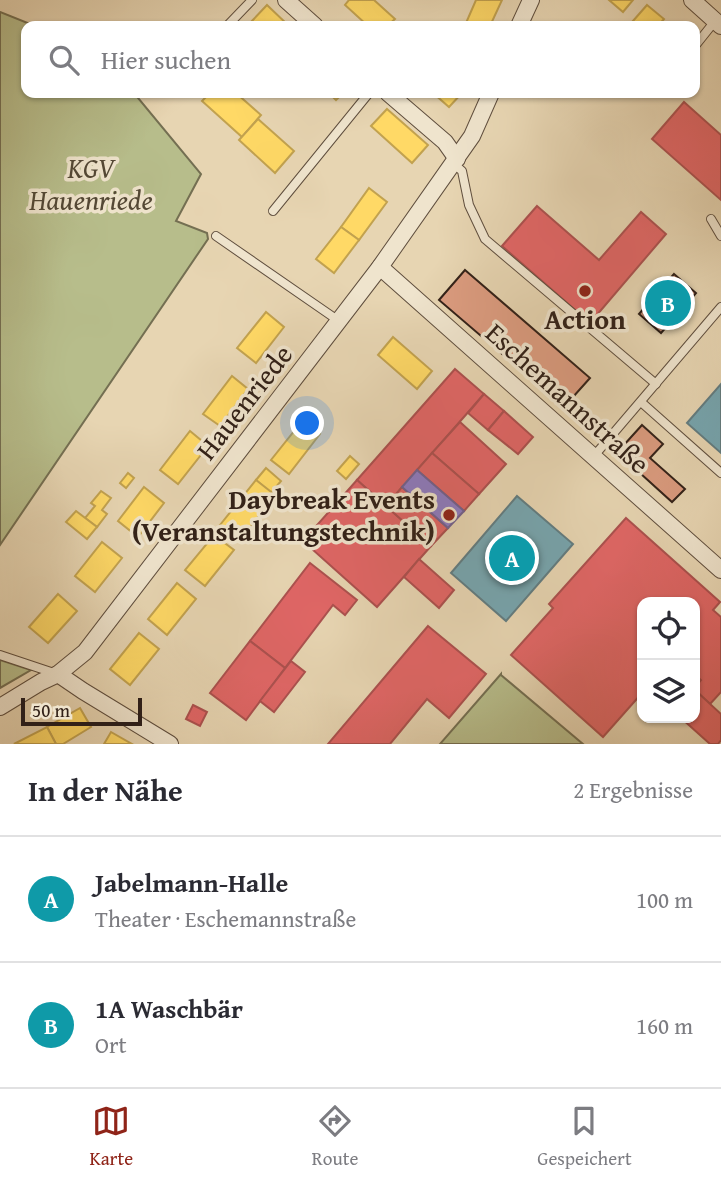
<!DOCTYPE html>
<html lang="de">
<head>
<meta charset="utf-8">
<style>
  :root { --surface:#fff; --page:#f7f7f7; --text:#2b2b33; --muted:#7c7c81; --line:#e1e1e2; --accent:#8f2418 }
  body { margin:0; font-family:"Gentium Book Plus",serif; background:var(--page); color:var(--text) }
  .controls { position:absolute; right:21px; bottom:21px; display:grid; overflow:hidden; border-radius:14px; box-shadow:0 2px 5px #0004 }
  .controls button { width:63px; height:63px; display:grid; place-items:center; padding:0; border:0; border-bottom:2px solid var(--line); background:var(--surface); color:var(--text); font:35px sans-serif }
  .scale { position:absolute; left:21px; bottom:18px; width:121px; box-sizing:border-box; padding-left:7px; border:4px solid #322118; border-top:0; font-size:19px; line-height:24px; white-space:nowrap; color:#322118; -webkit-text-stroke:5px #efe4cd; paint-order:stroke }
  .you { position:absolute; left:308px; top:424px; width:24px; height:24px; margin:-18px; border:5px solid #fff; border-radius:50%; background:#1a73e8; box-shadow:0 0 0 10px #1a73e833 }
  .badge { display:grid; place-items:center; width:46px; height:46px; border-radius:50%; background:var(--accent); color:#fff; font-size:23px; font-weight:700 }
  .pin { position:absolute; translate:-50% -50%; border:4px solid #fff; box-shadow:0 2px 7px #0006 }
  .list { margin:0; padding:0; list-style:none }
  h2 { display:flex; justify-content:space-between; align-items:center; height:91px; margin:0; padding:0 28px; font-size:30px }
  h2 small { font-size:23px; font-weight:400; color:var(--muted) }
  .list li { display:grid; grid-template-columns:46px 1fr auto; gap:21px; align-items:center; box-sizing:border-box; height:126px; padding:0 28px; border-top:2px solid var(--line) }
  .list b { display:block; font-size:26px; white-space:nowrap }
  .list p { margin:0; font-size:23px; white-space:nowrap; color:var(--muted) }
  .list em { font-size:23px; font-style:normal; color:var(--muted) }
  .icon { flex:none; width:38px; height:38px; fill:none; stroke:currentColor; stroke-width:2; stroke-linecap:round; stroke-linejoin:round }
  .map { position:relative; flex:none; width:721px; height:744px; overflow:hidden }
  .search { position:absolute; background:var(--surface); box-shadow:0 2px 5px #0004; left:21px; right:21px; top:21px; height:77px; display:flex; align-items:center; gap:18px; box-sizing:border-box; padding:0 24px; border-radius:14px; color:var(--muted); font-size:26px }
  .sheet { height:343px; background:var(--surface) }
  nav { display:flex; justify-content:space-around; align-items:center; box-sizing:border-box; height:98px; border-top:2px solid var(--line); background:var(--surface); font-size:19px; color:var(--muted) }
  nav a { display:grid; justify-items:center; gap:4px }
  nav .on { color:var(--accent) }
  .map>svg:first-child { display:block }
</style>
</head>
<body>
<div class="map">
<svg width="721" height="744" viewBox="0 0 721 744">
  <rect width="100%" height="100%" fill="#e7d5b2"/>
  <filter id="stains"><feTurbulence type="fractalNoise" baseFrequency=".00286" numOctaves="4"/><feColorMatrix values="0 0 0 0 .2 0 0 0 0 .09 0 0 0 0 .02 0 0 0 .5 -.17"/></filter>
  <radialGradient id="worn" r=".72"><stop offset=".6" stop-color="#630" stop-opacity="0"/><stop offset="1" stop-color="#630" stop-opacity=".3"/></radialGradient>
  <g fill="#b7bd8b" stroke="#746f52" stroke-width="2">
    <path d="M0,12l35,14h-9v67h108l67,81 -25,47 31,12 1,6 -208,306z"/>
    <path d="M0,660l31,10 -31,18z"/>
    <path d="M501,674v1l82,69h-143z"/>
  </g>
  <g fill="#ffd966" stroke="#c2a24f" stroke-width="2">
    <path d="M349,0h25l21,19 -8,7h-19l-23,-21z"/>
    <path d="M476,0h26l-12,26h-16l-8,-3z"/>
    <path d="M609,0h24l-10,12z"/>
    <path d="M267,5l22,21h-33l-5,-4z"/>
    <path d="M647,5l17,14 -6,7h-19l-6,-5z"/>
    <path d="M210,93h26l25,22 -19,22 -40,-36z"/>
    <path d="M329,93h14l-7,7z"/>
    <path d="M433,93h29l-13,14z"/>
    <path d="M387,109l41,36 -16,18 -41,-37z"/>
    <path d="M258,119l36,32 -19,22 -36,-33z"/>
    <path d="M369,188l18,14 -28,38 -18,-13z"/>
    <path d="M341,227l18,13 -25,33 -18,-14z"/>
    <path d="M266,312l18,15 -28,36 -19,-15z"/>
    <path d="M393,337l39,34 -15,18 -39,-34z"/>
    <path d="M232,376l16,13 -28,37 -17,-12z"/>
    <path d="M303,420l17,14 -31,40 -18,-14z"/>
    <path d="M190,431l18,15 -30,38 -18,-14z"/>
    <path d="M350,456l9,8 -13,15 -9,-8z"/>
    <path d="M266,468l15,13 -10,12 -15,-13z"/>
    <path d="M128,473l6,5 -8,10 -6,-5z"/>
    <path d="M256,480l19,15 -35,45 -20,-15z"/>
    <path d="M144,487l20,16 -26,34 -20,-16z"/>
    <path d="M101,491l10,7 -9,12 5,4 -10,13 -12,-9 10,-12 -4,-3z"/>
    <path d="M76,511l21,16 -10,12 -21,-17z"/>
    <path d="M214,535l20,15 -29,36 -20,-16z"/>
    <path d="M102,542l20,16 -27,34 -20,-16z"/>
    <path d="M177,583l19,16 -29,36 -19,-16z"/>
    <path d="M58,594l19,17 -29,32 -19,-16z"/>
    <path d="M139,633l20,16 -29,36 -20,-16z"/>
    <path d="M80,708l11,19 -28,17h-7l-9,-17z"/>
    <path d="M47,727l9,17h-42z"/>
    <path d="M111,732l21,12h-28z"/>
  </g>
  <g fill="#e06666" stroke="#ac514f" stroke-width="2">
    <path d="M684,102l37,33v65l-69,-61z"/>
    <path d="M537,206l62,54 42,-48 25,22 -76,89 -88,-77z"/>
    <path d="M455,369l29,25 -98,112 -29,-26z"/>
    <path d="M484,394l20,17 -16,19 -20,-17z"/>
    <path d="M504,411l29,26 -15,17 -30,-24z"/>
    <path d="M460,422l46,42 -27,30 -47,-41z"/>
    <path d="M432,453l47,41 -15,17 -47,-41z"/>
    <path d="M357,480l74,66 -54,61 -74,-66z"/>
    <path d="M402,487l46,41 -17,18 -45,-40z"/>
    <path d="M626,518l94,84 -7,8 8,7v75l-11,12 -15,-14v-3l6,-7 -6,-5v-73h-53v91l-39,44 -92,-82 42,-47 -4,-4z"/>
    <path d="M419,559l35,31 -15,18 -35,-31z"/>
    <path d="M310,563l47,37 -12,15 -12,-10 -48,63 -35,-27z"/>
    <path d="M428,626l58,48 -37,44 -22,-19 -37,45h-62z"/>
    <path d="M250,641l35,27 -39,52 -36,-27z"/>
    <path d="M291,661l14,11 -31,40 -14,-11z"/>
    <path d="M695,690l26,24v26l-3,4h-8l-29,-26h14z"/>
    <path d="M193,705l14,7 -7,14 -14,-7z"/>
  </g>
  <path fill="#8e7cc3" stroke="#726190" stroke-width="2" d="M417,470l47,41 -16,17 -46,-41z"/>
  <g fill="#76a5af" stroke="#627d82" stroke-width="2">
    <path d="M721,384v69l-34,-30z"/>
    <path d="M517,496l56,48 -67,77 -55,-48z"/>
  </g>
  <g fill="#dc9c80" stroke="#322118" stroke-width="2">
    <path d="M465,270l125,108 -26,29 -125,-107z"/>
    <path d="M674,274l22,19 -35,40 -22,-19z"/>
    <path d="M642,425l21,19 -13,14 35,31 -13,13 -42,-38 6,-6 -13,-12z"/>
  </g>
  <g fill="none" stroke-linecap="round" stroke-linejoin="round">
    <g stroke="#5f4e3e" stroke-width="10">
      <g id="service">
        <path d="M227,26l25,-26"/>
        <path d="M695,46l20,-25"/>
        <path d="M454,164l8,7 7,34 16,34 171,145"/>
        <path d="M273,211l96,-118"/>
        <path d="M711,219l10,17"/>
        <path d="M216,236l123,85"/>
        <path d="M641,402l80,71"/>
        <path d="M594,456l127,-149"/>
        <path d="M0,655l57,19"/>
      </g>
    </g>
    <g stroke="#5f4e3e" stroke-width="18">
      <g id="minor">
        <path d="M286,0l29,26"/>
        <path d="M692,0l29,26"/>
        <path d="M519,26l12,-26"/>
        <path d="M388,93l57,49 12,17"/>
        <path d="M380,267l341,303"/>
        <path d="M58,674l25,17 87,53"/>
        <path d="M0,707l41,-25 17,-8 27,-22 295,-385 92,-131 19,-43"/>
      </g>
    </g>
    <use href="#service" stroke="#efe4cd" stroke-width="8"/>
    <use href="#minor" stroke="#efe4cd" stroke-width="16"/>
  </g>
  <g fill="#8f2418" stroke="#efe4cd" stroke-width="2.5">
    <circle cx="585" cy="291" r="7"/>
    <circle cx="449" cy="515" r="7"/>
  </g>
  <g text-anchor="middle" stroke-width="7" stroke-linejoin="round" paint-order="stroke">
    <g font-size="28" font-style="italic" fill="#534835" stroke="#efe4cd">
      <text x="91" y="178">KGV<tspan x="91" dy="32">Hauenriede</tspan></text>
    </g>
    <g font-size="28" font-weight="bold" fill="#322118" stroke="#efe4cd">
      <text x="585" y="329">Action</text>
      <text x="435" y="509" text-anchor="end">Daybreak Events<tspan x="435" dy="32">(Veranstaltungstechnik)</tspan></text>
    </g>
    <g font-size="28" fill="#322118" stroke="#efe4cd">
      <text transform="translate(568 398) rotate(42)" y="10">Eschemannstraße</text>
      <text transform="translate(244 402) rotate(-52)" y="10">Hauenriede</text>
    </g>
  </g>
  <rect width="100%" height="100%" filter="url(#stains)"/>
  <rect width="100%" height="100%" fill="url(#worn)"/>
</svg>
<div class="controls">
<button><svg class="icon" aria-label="locate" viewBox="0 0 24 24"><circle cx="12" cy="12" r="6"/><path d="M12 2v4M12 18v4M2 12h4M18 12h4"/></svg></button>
<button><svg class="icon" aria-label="layers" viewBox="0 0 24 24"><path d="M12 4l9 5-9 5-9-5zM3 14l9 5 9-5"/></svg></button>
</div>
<div class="scale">50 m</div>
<div class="you"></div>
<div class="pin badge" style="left:512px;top:558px;background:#0f9aa8">A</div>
<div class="pin badge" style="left:668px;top:303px;background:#0f9aa8">B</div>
<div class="search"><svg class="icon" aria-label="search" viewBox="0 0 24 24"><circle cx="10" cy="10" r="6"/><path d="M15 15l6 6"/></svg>Hier suchen</div>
</div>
<section class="sheet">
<h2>In der Nähe<small>2 Ergebnisse</small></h2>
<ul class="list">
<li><span class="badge" style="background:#0f9aa8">A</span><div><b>Jabelmann-Halle</b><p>Theater · Eschemannstraße</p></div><em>100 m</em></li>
<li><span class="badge" style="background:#0f9aa8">B</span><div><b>1A Waschbär</b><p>Ort</p></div><em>160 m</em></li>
</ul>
</section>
<nav>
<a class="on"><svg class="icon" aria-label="map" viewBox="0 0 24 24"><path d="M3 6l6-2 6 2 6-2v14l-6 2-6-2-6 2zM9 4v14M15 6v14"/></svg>Karte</a>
<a><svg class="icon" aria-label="directions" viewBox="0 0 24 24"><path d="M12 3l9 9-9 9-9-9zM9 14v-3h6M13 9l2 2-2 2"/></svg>Route</a>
<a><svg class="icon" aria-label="saved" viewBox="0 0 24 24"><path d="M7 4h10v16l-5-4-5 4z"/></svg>Gespeichert</a>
</nav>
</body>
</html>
